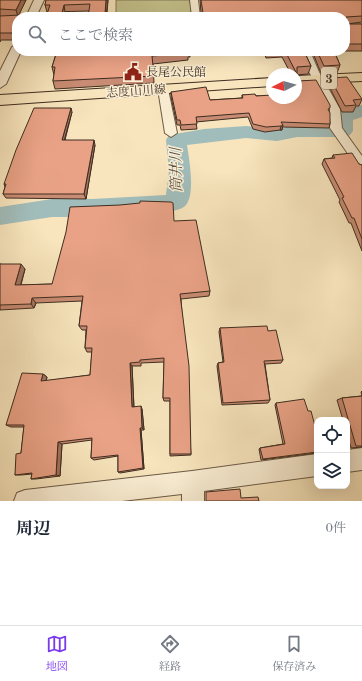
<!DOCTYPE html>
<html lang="ja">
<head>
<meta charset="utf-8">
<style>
  :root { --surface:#fff; --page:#f6f6f7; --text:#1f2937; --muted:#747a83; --line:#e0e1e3; --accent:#7c3aed }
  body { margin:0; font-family:"Old Standard TT","Noto Serif JP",serif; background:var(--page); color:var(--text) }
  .controls { position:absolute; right:12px; bottom:12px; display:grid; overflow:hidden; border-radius:8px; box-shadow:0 4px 16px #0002 }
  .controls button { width:36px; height:36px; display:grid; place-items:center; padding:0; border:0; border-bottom:1px solid var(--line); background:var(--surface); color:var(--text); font:20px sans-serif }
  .compass { position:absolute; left:266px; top:68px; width:36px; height:36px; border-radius:50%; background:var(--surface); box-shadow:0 4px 16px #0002; rotate:265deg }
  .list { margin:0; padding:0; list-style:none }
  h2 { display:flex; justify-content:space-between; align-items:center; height:52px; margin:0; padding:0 16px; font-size:17px }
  h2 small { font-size:13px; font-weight:400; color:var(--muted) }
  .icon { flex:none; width:22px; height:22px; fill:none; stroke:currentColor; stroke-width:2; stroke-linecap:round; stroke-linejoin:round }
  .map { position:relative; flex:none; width:362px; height:501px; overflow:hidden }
  .search { position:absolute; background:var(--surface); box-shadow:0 4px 16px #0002; left:12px; right:12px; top:12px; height:44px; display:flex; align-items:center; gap:10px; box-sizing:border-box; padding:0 14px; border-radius:16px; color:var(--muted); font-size:15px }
  .sheet { height:124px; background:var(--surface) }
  nav { display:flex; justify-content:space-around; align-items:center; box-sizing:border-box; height:56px; border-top:1px solid var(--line); background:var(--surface); font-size:11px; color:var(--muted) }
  nav a { display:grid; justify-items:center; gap:2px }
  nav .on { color:var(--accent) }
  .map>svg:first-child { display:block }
</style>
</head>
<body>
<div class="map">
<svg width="362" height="501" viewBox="0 0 362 501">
  <rect width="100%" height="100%" fill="#f8e5bd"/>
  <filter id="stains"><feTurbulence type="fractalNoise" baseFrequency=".005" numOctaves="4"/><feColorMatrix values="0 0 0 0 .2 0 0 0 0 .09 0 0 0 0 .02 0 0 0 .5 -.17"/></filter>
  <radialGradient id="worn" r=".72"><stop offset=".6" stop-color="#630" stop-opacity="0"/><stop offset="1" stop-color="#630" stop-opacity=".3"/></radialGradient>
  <path fill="#c5c28c" stroke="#827856" d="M116,0h74l2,17h-76z"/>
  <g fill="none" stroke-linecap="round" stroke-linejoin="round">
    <path fill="#a1bdbb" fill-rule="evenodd" d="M362,105v12l-9,3v11l-3,4 -7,2h-46l-20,4 -31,-3 -59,7c2,13 9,51 -2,61 -3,3 -10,4 -14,6l-79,5h-40l-52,8v-18l52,-8h40l74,-4 3,-24 -3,-31 3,-5 35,-6 42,-3 31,3 20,-4h36c1,-16 15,-16 29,-20z"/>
    <g stroke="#6c5b47" stroke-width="2">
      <g id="minor">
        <path d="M190,0h8l2,17h-8z"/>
        <path d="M300,51h10l9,21 21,37 2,19 20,28v13l-4,-1 -28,-40v-19l-21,-37z"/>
        <path d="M163,86l5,3 9,44 -6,4 -6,-4 -7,-44z"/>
        <path d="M362,448v22l-15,2v-22z"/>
        <path d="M317,454v22l-113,15v10h-22v-7l-60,7h-108l3,-8 8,-3 167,-19z"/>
      </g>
    </g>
    <g stroke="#6c5b47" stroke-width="2">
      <g id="tertiary">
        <path d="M34,0h10l-8,17h-10z"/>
        <path d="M17,44v7h4l-15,33 -6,4v-17l12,-24z"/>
      </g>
    </g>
    <g stroke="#3e2d20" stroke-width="2">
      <g id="primary">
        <path d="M362,73v8l-66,3v-8z"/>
        <path d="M272,78v8l-272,19v-10z"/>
      </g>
    </g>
    <use href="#minor" fill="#faeed4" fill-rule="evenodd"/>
    <use href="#tertiary" fill="#faeed4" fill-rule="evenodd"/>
    <use href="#primary" fill="#f8e5bd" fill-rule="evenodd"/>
  </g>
  <g fill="#c88b73" stroke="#3e2d20">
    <path d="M0,0h26l-9,17v18l-2,5h-14l-1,2z"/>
    <path d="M46,0h62l-1,13h17v4h-36l1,-6 -42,1 -2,-7z"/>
    <path d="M200,0h162v22l-15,2h15v27h-28l6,14 -3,8h-16l-9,-22h33v-34l-144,-4z"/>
    <path d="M57,51h152l-19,1v5h-2v3l-35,4 1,19 -99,6 -2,-8 1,-6 -2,-8z"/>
    <path d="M264,51h40l7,15 -3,8 -12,1v1v-2h-5l-9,-17 -16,1z"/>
    <path d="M330,78l32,21 -3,7h-3l-3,6h-11l-14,-28z"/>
    <path d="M298,81l31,30 1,13 -1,4 -47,-1v3h-2l-15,2 -12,-3 -5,-12 -52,5 1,7 -16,1 -1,-5h-3l-6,-28v-5l39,8 32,-2v-3l54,3z"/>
    <path d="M72,112l-7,28 30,5 -9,54 -80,-1 -3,-4 2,-7 -1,-3z"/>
    <path d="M333,155l29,10v86l-11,-28h-2l-10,-21 1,-2 -18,-36 2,-5 8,-1z"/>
    <path d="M174,221l36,70 -1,5 -28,3 10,156 -21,1v-55h-6l-1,-3 1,-36 -23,1v3h-9l2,41 8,2 2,21h-3l3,39 -24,4 -2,-1v-16l-24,4 -3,-2 1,-18 -30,4 -2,32 -24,3h-5l1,-5 -11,1h-6l6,-22 3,-26h-13l-5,-2 37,-51 4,3 -1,4 44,-6 2,-23h-5l-2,-4 1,-18h-4l-3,-4 3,-25 -46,2 -2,5 -34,2v-46l25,5 -4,16 31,-1z"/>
    <path d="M220,328l48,3 15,29 -2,3 -16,1 5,36 -2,3 -46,2 -5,-39 1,-3 5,-1 -4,-30z"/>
    <path d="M362,391v56l-11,1 -4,-14v-14h-4l-6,-20 5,-2 20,-2 -1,-4z"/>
    <path d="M276,403l32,8 7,15 2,-1v28l-56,7 -2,-11 1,-1 23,-4 -8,-39z"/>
  </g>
  <g fill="#a3715e" stroke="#3e2d20">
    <path d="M21,0h5l-8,17 -2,-7z"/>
    <path d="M106,0h2l-2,17 -1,-3z"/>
    <path d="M64,5l1,7 -1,5h-3z"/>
    <path d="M17,23v12l-2,5 -3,-7z"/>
    <path d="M71,108l1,4 -9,33 -1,-5z"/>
    <path d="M283,125l-1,5h-2l1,-4z"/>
    <path d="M94,140l1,5 -9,54 -2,-5z"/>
    <path d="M21,264l4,5 -6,21 -4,-5z"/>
    <path d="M32,298l4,5 -2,5 -3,-4z"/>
    <path d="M130,363l2,3 2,44 -2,-3z"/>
    <path d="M43,374l4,3 -2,8 -4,-4z"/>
    <path d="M141,406l1,3 2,21 -2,-2z"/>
    <path d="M140,428l1,2 3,39 -1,-1z"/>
    <path d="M58,442l4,2 -2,32 -4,-1z"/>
  </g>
  <g fill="#e9a286" stroke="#3e2d20">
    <path d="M0,0h21l-5,10 -16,-1z"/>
    <path d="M46,0h60l-1,14 19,-1v4h4h-40l2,-13 -26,1 -3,12h-15l4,-12h-5z"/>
    <path d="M201,0h161v16l-16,1 2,7h14v20h-17v-27h-145v-4h3z"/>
    <path d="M21,15l-1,2h-3v6l-5,10h-12v-17z"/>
    <path d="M57,51h131v2l-36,3 2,20 -101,5 2,-14h-3z"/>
    <path d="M285,51h19l7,15 -14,1v7z"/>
    <path d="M317,51h17l6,14 -16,1z"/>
    <path d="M347,77l15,22 -9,1 3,5 -11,1 -15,-28z"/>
    <path d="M316,80l14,25v3l-2,1 2,4v11l-49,-2 2,3 -2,1 -15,1 -13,-3 -4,-11 -53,4 1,7 -16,1 -1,-5h-3l-6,-28 35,-5 4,13 33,-2 -1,-3 13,-1 1,2 16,-1v3h24v-16h2v-1z"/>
    <path d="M34,108h37l-9,32h32l-10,54h-81l3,-10h-2l12,-34z"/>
    <path d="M352,153l7,11 3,1v74l-8,-21h-2l-10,-20 2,-1 -20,-38 11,-1 -2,-3z"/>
    <path d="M140,201l31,1 2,1 1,18 22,-1 14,71 -30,3 9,72 2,88h-21v-56h-7l1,-40 -24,2v2l-10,1 2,44 9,-1 1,22h-2l3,40 -25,4v-17l-27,3 1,-20 -34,4 -2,33 -25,4 1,-6 -17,2 1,-21 5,-1 3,-28h-18l16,-52 21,1 -2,7 49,-6 2,-27h-7l2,-22h-8l4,-30 -51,2 -1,6 -31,1v-41h21l-6,21 37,-1 14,-52 4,-25 50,-2 20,-2z"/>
    <path d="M267,326l1,5 8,-1 7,30 -19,1 6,39 -47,3 -5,-40 6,-1 -4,-34z"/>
    <path d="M362,396v50h-6l-14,-48z"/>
    <path d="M304,399l4,12h3l4,15 2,-1v27l-54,7 -3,-11 25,-4 -9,-41z"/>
    <path d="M240,489l1,9 17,-1 1,4h-53v-9z"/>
  </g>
  <defs>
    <g id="civic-bare" transform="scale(1.38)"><path d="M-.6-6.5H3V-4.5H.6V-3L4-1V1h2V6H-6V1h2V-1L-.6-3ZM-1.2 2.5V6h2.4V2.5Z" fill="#8f2418" stroke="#faeed4" stroke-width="2.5" paint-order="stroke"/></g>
  </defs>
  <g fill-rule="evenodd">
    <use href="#civic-bare" x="133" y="72"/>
  </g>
  <g text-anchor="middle" stroke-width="3" stroke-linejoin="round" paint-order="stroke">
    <g font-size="12" fill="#3e2d20" stroke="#faeed4" text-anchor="start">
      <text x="146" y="76">長尾公民館</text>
    </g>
    <g font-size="12" fill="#3e2d20" stroke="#faeed4">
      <text transform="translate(136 91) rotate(-4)" y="4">志度山川線</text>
    </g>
    <rect fill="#faeed4" stroke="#766756" stroke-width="1" x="321" y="67" width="16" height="22" rx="3"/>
    <g font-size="13" font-weight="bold" fill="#3e2d20">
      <text x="329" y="83">3</text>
    </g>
    <g font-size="15" font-style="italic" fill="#575147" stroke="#faeed4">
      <text transform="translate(176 170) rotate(-91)" y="5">筒井川</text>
    </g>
  </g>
  <rect width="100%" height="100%" filter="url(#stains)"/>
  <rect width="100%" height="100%" fill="url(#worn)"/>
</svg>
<div class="controls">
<button><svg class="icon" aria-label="locate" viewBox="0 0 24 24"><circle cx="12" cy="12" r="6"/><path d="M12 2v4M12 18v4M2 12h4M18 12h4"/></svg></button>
<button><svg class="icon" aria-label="layers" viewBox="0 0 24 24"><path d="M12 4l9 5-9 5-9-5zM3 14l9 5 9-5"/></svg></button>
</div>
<svg class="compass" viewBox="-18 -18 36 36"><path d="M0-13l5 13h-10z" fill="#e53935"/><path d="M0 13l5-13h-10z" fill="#747a83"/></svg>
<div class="search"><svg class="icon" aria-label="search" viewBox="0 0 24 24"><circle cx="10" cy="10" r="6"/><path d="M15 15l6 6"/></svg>ここで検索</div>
</div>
<section class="sheet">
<h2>周辺<small>0件</small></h2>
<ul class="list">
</ul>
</section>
<nav>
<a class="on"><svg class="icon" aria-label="map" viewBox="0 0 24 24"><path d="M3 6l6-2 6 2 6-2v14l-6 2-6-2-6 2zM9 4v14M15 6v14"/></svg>地図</a>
<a><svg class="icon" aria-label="directions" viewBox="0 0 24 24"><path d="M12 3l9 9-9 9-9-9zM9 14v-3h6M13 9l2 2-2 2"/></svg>経路</a>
<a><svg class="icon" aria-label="saved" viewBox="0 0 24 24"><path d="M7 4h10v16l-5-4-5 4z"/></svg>保存済み</a>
</nav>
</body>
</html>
